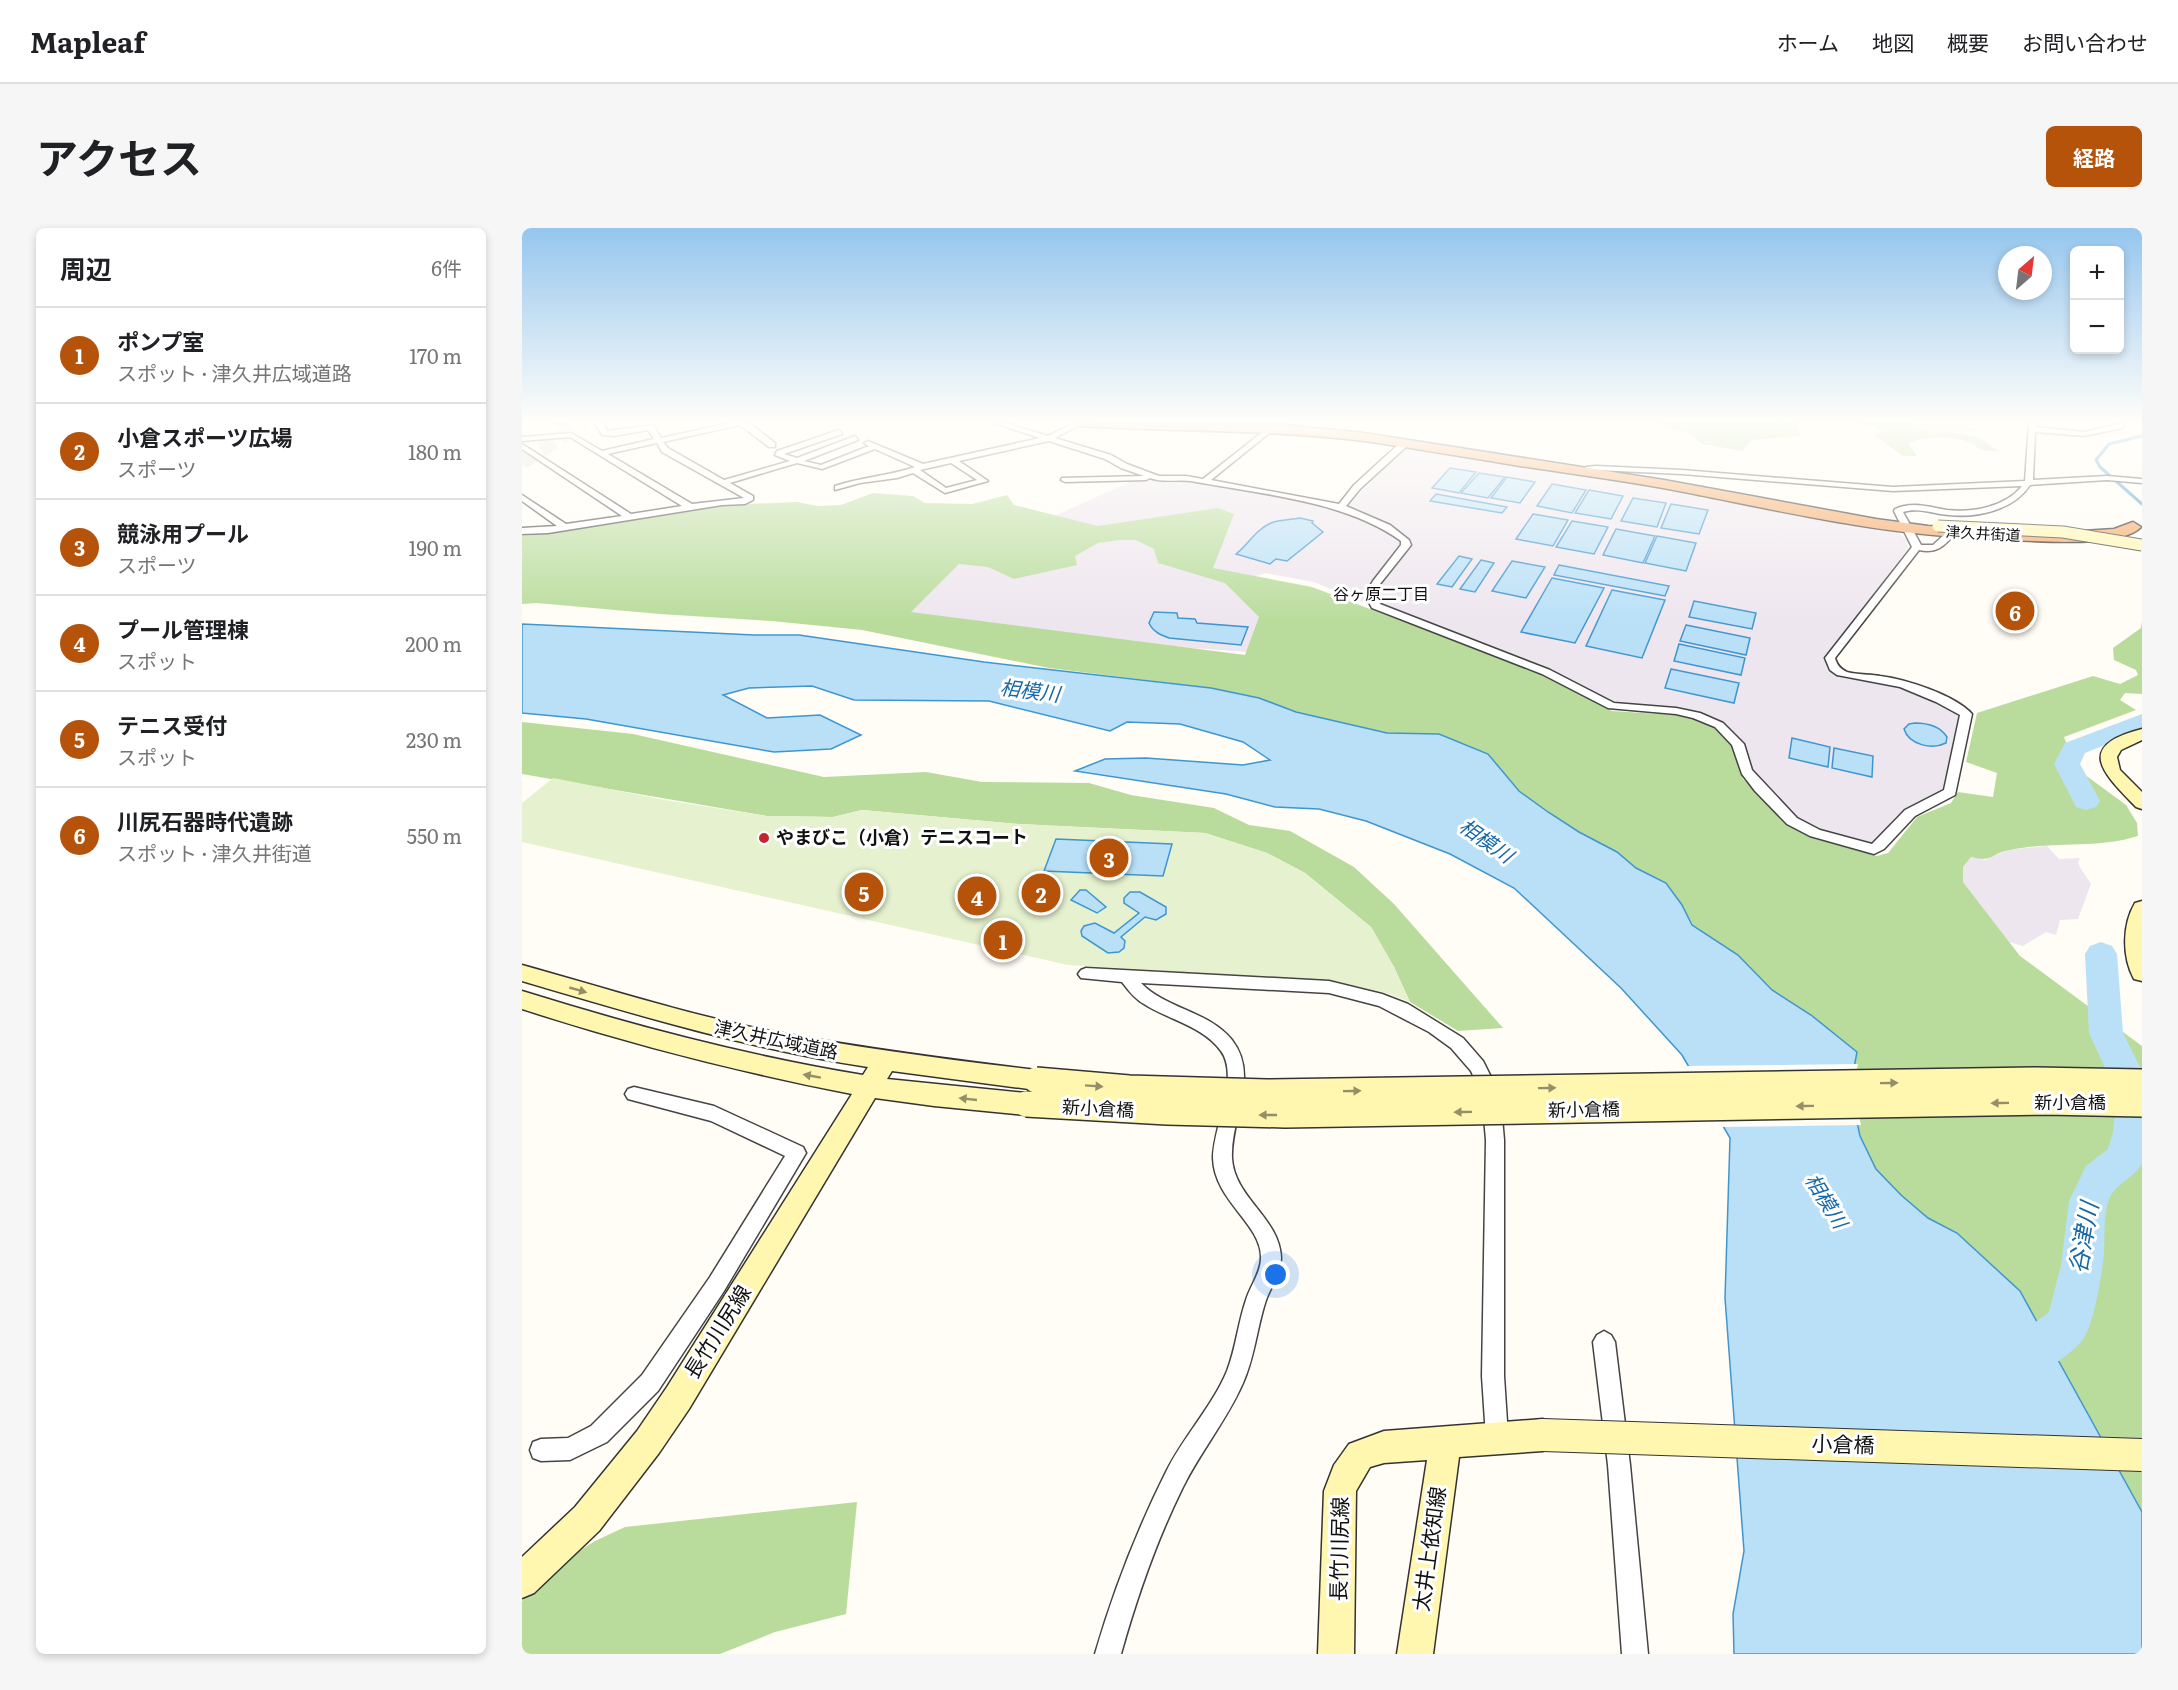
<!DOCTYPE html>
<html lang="ja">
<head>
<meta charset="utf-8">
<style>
  :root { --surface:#fff; --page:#f6f6f6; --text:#202124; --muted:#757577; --line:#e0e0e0; --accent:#b45309 }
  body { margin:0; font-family:Literata,"Noto Sans JP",serif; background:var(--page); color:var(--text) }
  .controls { position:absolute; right:18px; top:18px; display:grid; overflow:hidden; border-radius:9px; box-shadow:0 3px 9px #0003 }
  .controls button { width:54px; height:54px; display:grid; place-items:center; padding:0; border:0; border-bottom:2px solid var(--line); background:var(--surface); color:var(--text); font:30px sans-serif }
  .compass { position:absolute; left:1476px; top:18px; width:54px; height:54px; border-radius:50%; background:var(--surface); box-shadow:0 3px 9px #0003; rotate:28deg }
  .you { position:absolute; left:754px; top:1047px; width:21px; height:21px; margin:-15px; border:4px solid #fff; border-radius:50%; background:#1a73e8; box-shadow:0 0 0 9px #1a73e833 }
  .badge { display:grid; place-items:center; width:39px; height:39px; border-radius:50%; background:var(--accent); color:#fff; font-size:20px; font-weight:700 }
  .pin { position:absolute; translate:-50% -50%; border:3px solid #fff; box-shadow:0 2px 6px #0006 }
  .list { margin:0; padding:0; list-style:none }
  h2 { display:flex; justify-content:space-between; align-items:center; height:78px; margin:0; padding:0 24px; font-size:26px }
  h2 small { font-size:20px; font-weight:400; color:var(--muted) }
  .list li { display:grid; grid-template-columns:39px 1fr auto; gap:18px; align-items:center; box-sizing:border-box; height:96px; padding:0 24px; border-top:2px solid var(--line) }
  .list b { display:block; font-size:22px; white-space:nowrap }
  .list p { margin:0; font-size:20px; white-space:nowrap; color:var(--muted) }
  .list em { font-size:20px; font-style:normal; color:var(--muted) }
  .map { position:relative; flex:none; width:1620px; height:1426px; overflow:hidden; border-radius:9px }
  header { display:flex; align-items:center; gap:36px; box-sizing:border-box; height:84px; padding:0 30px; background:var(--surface); border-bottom:2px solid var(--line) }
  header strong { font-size:28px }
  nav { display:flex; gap:33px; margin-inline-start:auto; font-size:21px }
  .intro { display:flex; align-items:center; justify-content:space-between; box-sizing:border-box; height:144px; padding:0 36px }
  h1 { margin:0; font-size:42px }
  .button { padding:15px 27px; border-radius:9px; background:var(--accent); color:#fff; font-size:21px; font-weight:700 }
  main { display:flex; gap:36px; padding:0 36px }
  aside { flex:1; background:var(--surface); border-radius:9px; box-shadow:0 3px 9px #0003 }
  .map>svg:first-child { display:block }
</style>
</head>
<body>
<header>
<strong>Mapleaf</strong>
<nav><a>ホーム</a><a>地図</a><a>概要</a><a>お問い合わせ</a></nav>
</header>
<div class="intro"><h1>アクセス</h1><a class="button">経路</a></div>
<main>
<aside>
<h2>周辺<small>6件</small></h2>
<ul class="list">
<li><span class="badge">1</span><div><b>ポンプ室</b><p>スポット · 津久井広域道路</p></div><em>170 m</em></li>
<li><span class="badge">2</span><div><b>小倉スポーツ広場</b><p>スポーツ</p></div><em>180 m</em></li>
<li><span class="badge">3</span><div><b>競泳用プール</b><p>スポーツ</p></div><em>190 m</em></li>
<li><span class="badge">4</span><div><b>プール管理棟</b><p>スポット</p></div><em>200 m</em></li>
<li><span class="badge">5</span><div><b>テニス受付</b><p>スポット</p></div><em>230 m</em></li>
<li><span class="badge">6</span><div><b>川尻石器時代遺跡</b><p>スポット · 津久井街道</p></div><em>550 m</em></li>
</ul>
</aside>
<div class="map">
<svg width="1620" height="1426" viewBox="0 0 1620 1426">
  <rect width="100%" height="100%" fill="#fffdf5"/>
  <g fill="#eee6ef">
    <path d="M889,219l274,44 211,40 10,8 2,9 -84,111 11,16 12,4 37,3 73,29 4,5 -15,71 -3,5 -47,24 -22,26 -5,1 -11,-1 -53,-16 -9,-7 -46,-51 -4,-22 -21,-21 -18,-10 -32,-8 -60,-4 -65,-32 -170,-66 -6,-10 4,-9 32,-45 -19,-15 -42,-21 53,-56z"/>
    <path d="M612,252h56l161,33 34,15 16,13v4l-31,40 -5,18 -51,-21 -49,-9 -21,7 23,28 -18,44 -101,-7 -247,-30 58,-56z"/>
    <path d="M1525,618l12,13 21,-1 -2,5 3,6 10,15 -13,35 -18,1 -4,15 -10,-3 -23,14 -14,-4 -46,-60v-15l8,-10 14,3 23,-10z"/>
  </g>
  <g fill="#b9dc9c" fill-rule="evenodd">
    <path d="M1132,194h143l4,14 -50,4 -8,11 -41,-7 -13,-10z"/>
    <path d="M1324,194h65c20,15 44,8 66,15 7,2 14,9 20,14 -23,0 -14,-3 -31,-10 -12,-5 -48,-5 -57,3l8,12h-14l-29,-21 9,-3 -11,-6z"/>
    <path d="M351,265l40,3 12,7 47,1 35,-9 7,10 84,21 120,-18 16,6 -21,54 99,19 231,88 69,36 63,4 31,7 15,8 13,16 9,33 50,47 20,12 64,18 11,-3 29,-36 34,-14 7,-11 35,5 4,-24 -31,-11 11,-49 116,-37 27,8 18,-9 -2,-5 -22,-10 -1,-12 28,-20 1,-7v73l-17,-1 -5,7 16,10 -72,27 13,32 49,36 11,18 1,13c-41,13 -85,5 -128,14 -19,3 -16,13 -39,7l-8,10v15l57,74 122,90v466l-122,-221 -63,-58 -29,-15 -27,-23 -25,-26 -16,-33 -10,-48 7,-36 -46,-37 -39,-25 -34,-35 -46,-31 -10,-19 -16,-22 -30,-15 -19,-16 -38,-20 -31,-20 -29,-21 -31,-37 -49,-20 -52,-1 -91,-21 -37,-14 -48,-10 -162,-20 -187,-38 -90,-9 -112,-7 -123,-11 -15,1v-68l24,-2 176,-29 75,-3 20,4 24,-1zM598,312h16l18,9 4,14 67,20 34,34 -14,38 -334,-43 48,-48 29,3 26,12 63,-14 -2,-9 23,-13z"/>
    <path d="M0,494l111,12 191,43 102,-5 56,10 107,1 42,12 83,13 35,17 41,6 64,36 40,37 109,124 -45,3 -48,-29 -16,-35 -23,-40 -66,-54 -38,-20 -62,-20 -186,-9 -157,-14 -29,7 -66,-1 -245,-42z"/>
    <path d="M335,1274l-11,112 -71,18 -55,22h-198v-53l32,-34 41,-26 30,-14z"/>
  </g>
  <path fill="#d9e3c4" d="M1393,194h44l22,9 -50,-1z"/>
  <path fill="#e6f2cf" d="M31,550l112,22 102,16 66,1 29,-7 157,14 186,9 62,20 38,20 66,54 23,40 16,35 -24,-9 -51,-12 -267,-16 -546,-123v-39z"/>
  <g fill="#b9e0f7" stroke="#3f96cf" stroke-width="1.5">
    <path d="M928,240l26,4 -17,21 -27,-5z"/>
    <path d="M957,245l26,4 -17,21 -27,-5z"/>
    <path d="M985,249l28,5 -15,21 -29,-5z"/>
    <path d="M1030,256l34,6 -14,23 -35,-7z"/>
    <path d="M1067,262l34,6 -12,23 -36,-6z"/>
    <path d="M914,266l71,13 -5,6 -72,-12z"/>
    <path d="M1111,270l33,5 -9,24 -36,-6z"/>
    <path d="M1149,276l37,6 -9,24 -38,-6z"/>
    <path d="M1011,286l35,6 -15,26 -37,-7z"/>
    <path d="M778,290l13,3 -1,2 11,9 -36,29 -11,-2 -6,5 -34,-10c12,-9 19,-24 35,-31 8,-4 20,-3 29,-5z"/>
    <path d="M1050,293l36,6 -14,27 -38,-7z"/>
    <path d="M1094,301l39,7 -12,27 -40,-8z"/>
    <path d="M1135,308l39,7 -10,28 -41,-8z"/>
    <path d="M937,328l13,3 -20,28 -15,-3z"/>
    <path d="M959,332l13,3 -19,29 -15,-3z"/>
    <path d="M990,333l33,6 -19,31 -34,-7z"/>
    <path d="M1037,337l110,21 -4,10 -111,-21z"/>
    <path d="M1030,350l52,10 -29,55 -54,-11z"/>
    <path d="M1090,362l53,10 -23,58 -56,-12z"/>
    <path d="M1172,373l62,12 -4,16 -63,-12z"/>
    <path d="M632,384l23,1 1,5 17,1 2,4 51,4 -7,18 -72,-7c-8,-3 -16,-6 -20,-15z"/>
    <path d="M0,396l232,11h45l185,27 227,26 48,10 37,14 91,21 52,1 49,20 31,37 29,21 31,20 38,20 19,16 30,15 16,22 10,20 46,30 34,35 39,25 46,37 -7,37 10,47 16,33 25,26 27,23 29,15 63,58 122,221v142h-408l-1,-40 11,-63 -19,-253 5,-160 -48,-83 -61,-67 -107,-100 -64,-34 -84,-33 -47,-12 -44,-2 -49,-13 -151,-23 30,-12 41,-1 97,7 27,-5 -27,-18 -63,-18 -53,-2 -17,9 -121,-30 -135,-1 -42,-14 -63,2 -26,7 44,23 53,-3 41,20 -30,14 -57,3 -188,-33 -64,-6z"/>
    <path d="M1164,397l64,13 -4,17 -66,-14z"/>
    <path d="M1157,416l66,14 -4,17 -67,-14z"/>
    <path d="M1149,441l68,14 -5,20 -69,-15z"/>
    <path d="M1393,495c13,0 25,3 32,14l-1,6c-14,7 -37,2 -42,-14l5,-5z"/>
    <path d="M1270,510l38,9 -2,20 -39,-9z"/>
    <path d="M1312,520l39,8 -1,21 -40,-9z"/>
    <path d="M534,611l116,5 -9,32 -119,-5z"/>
    <path d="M558,662h6l20,17 -9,6 -26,-13z"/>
    <path d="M608,664h10l26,15v7l-10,6 -11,-3 -24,20 4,4 -1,7 -5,4 -11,1 -26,-17 -1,-5 3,-5 11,-3 19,10 25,-20 -15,-10v-5z"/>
  </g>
  <path fill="#fffdf5" d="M1336,836l-5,24 8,37 -141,2 -35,-61z"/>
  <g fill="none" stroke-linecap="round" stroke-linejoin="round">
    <path stroke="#3f96cf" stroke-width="3" d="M1620,208l-33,8 -13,16 4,7 42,37"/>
    <g fill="#b9e0f7" fill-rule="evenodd">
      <path d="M1620,486v16l-57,23 -5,11 20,37 -4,6 -10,3 -10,-3 -22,-43 11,-21z"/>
      <path d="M1579,714l11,4 5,8 6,79 19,38v92c-7,15 -26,20 -33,36 -6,17 -4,38 -5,55 -2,20 -10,68 -20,84 -8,14 -55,44 -70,50l-16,-6 -6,-16 6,-16 51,-38 12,-47 8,-64 17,-35 22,-17 5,-17 4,-38 -28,-61 -4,-79 5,-8z"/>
    </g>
    <path stroke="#dbdad3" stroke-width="15" stroke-dasharray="15 8" stroke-linecap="butt" d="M0,234l62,-40"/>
    <g stroke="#444" stroke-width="3">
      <g id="street">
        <path d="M29,194h16l-4,2z"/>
        <path d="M75,194h8l-1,3 3,6 46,-6 8,13 73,-16h14l27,21v4h-6l-29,-22 -77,17 5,6 56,32 66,-19 -15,-6 2,-4 62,-21 3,4 -58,20 13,4 58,-22 3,4 -54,21 17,4 48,-19 -5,-3 4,-2 55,23 117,-26 -49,-16h11l46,14 28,-14h9l-30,16 56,17 16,9 32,12h27l17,3 67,-53 3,4 -62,50 128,24 15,-19 48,-44h6v4l-48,44 -14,17 44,19 19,15 2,5 -31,39 -5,11 5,9 170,66 64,33 62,5 24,5 23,10 21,21 8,26 45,48 23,12 52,14 33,-34 39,-20 16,-75 -24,-13 -36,-15 -63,-12 -7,-5 -5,-12 87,-111 -18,-36 1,-2c17,-8 34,-2 52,1 25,3 59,-3 75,-24l-129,5 -211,-17 -86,-4 -9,4 -4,-2 3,-5 10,-1 86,4 211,17 132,-6 4,-59h8l-1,5 48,5 42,-10 -4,6 -38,8 -49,-4 -2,48 74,-4 35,3v4l-35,-3 -77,5c-16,25 -53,33 -81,30 -15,-1 -31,-8 -46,-3l18,33h12l15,-14 7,2c-10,13 -19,21 -36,17l-84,108c2,7 5,11 12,14 11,3 23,2 33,4 25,3 75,19 92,38l-17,81 -40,21 -31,33 -10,5 -64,-18 -23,-12 -32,-33 -13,-17 -10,-29 -17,-18 -22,-9 -17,-4 -68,-6 -66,-34 -170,-66 -7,-13 8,-14 28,-36v-4c-57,-41 -142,-47 -210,-60 -14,-2 -28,2 -41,-3l-4,2 -81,2 -4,-2 1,-2 82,-2 -23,-8 -16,-9 -56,-18 -90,20 29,20 -43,12 -32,-20 -16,5 -37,5 -25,7v-4c27,-9 54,-10 80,-19l-40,-18 -53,20 -25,-6 -67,20 23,13v4l-8,4 -23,1 -174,28 -26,1v-6l35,-2 -35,-25v-6l44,29 56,-8 -100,-67v-5l109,70 51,-8 -112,-69 -48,4v-4l49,-4 31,18 52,-12 -6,-9 -34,6 -12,-1 -6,-10zM135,215l5,9 82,46 -52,6 -84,-50zM429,235l26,17 -31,8 -26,-18z"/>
        <path d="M564,740l243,13 53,13 26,10 55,34 20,23 17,34 4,45v236l4,61 -3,8 -8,3 -8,-3 -3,-8 -4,-61 4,-236 -4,-45 -11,-24 -20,-23 -22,-16 -50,-26 -50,-13 -188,-10c25,26 68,28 91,57 28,36 -2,79 0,118 2,40 48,60 49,100 0,15 -10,28 -15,42 -9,27 -11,56 -23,83 -16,37 -43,69 -61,106 -26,53 -45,108 -61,165h-26c18,-62 42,-124 71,-182 17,-35 46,-65 61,-101 9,-23 11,-48 19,-71 4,-14 15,-27 15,-42 1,-34 -47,-57 -48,-100 0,-31 27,-81 8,-107 -18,-25 -52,-31 -77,-47 -9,-5 -16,-14 -22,-22l-41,-4 -3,-4 3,-4z"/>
        <path d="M112,859l80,19 89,41 3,6 -82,138 -66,100 -51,51 -37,18 -29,1 -8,-3 -3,-8 3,-8 8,-3 27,-1 23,-12 51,-51 68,-98 75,-121 -74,-35 -83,-22 -3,-5 3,-5z"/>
        <path d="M1082,1103l7,4 4,7 15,123 18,189h-26l-14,-189 -15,-123 4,-7z"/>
      </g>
    </g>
    <g stroke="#333" stroke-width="3">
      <g id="secondary">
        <path d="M1620,501v11l-21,10 -4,7 3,13 22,22v17l-6,-2c-33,-34 -62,-61 6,-78z"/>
        <path d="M1620,673v80l-8,-2c-12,-22 -12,-54 1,-76z"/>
        <path d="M0,737c79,22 158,47 238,64 91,18 184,30 276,41l8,3 4,7 -4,7 -8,3 -144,-19 -5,8 139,14 9,4 3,7 -3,7 -9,4 -92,-9 -59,-8 -186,311 -30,44 -60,78 -65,62 -12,5v-41l53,-50 62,-76 30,-44 185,-293c-112,-22 -222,-50 -330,-85v-18c112,35 225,65 341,84l5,-8c-118,-18 -231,-52 -346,-86z"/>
        <path d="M1021,1191l11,5 5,11 -5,11 -11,5 -84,6 -26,197h-36l30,-194 -43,3 -14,4 -14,24 -2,163h-36l6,-163 10,-26 15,-21 35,-13z"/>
      </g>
    </g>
    <g stroke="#222" stroke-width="3">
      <path id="highway" d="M551,194l212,3 79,8 300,47 212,39 52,7 139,6 47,-3 19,-7 8,5c-22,24 -130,12 -164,11 -99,-4 -196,-27 -293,-46 -56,-11 -113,-18 -170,-27 -50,-8 -100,-17 -150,-24 -94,-12 -190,-9 -285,-15z"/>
    </g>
    <use href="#street" fill="#fff" fill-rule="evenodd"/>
    <use href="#secondary" fill="#fff6b0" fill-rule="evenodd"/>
    <use href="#highway" fill="#f5a25d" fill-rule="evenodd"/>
    <g stroke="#333" stroke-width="13" stroke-linecap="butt">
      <path id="secondary-bridge-far2" d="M1416,298l125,6 79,13"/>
    </g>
    <g stroke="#333" stroke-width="28" stroke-linecap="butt">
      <g id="secondary-bridge-far1">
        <path d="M514,852l93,8 138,4 769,-12 106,2"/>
        <path d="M504,876l141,8 118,3 761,-13 96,2"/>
      </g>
    </g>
    <g stroke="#333" stroke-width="34" stroke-linecap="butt">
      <path id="secondary-bridge" d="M1021,1207l599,20"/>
    </g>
    <use href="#secondary-bridge-far2" stroke="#fff6b0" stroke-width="11"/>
    <use href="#secondary-bridge-far1" stroke="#fff6b0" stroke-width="25"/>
    <use href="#secondary-bridge" stroke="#fff6b0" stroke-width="32"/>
  </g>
  <defs><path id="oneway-solid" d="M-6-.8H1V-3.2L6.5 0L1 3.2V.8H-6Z" transform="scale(1.5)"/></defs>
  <g fill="#948f68">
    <use href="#oneway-solid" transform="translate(56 762) rotate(16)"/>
    <use href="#oneway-solid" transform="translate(290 848) rotate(-170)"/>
    <use href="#oneway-solid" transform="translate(1367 855) rotate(-1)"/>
    <use href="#oneway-solid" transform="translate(572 858) rotate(4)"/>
    <use href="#oneway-solid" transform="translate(1025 860) rotate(-1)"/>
    <use href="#oneway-solid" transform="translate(830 863) rotate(-1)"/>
    <use href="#oneway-solid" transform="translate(446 871) rotate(-174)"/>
    <use href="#oneway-solid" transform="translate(1478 875) rotate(179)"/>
    <use href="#oneway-solid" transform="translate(1283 878) rotate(179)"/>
    <use href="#oneway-solid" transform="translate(941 884) rotate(179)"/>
    <use href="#oneway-solid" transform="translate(746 887) rotate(-180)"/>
  </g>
  <linearGradient id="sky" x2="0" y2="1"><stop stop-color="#95c6ee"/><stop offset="0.49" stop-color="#fffefa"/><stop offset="1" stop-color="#fffefa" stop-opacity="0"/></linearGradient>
  <rect width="1620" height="394" fill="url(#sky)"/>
  <circle fill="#c4262e" stroke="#fff" stroke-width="2" cx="242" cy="610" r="6"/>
  <g text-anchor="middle" stroke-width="6" stroke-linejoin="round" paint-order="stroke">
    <g font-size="15" fill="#111" stroke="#fff">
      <text transform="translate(1461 306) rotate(3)" y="5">津久井街道</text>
    </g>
    <g font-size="16" fill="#111" stroke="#fff">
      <text x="859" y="372">谷ヶ原二丁目</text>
    </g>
    <g font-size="18" font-weight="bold" fill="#111" stroke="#fff" text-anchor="start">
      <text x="254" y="616">やまびこ（小倉）テニスコート</text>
    </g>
    <g font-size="18" fill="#111" stroke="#fff">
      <text transform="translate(254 812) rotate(12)" y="6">津久井広域道路</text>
      <text x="1548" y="881">新小倉橋</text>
      <text transform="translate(576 881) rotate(3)" y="6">新小倉橋</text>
      <text transform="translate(1062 882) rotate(-1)" y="6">新小倉橋</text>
    </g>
    <g font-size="20" font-style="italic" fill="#1768a6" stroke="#fff">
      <text transform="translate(508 463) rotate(7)" y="7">相模川</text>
      <text transform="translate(964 613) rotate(35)" y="7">相模川</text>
      <text transform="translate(1304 973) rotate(58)" y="7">相模川</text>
    </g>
    <g font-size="21" fill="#111" stroke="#fff">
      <text transform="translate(196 1104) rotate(-58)" y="7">長竹川尻線</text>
      <text transform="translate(1321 1217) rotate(2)" y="7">小倉橋</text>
      <text transform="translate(818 1321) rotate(-89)" y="7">長竹川尻線</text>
      <text transform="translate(908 1321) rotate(-82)" y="7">太井上依知線</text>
    </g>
    <g font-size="24" font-style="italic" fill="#1768a6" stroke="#fff">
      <text transform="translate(1562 1010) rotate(-80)" y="8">谷津川</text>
    </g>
  </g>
</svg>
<div class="controls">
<button>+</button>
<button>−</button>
</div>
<svg class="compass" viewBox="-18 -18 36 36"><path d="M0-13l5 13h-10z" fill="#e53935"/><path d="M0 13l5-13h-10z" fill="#757577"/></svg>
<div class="you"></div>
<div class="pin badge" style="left:481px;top:712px">1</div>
<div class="pin badge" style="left:519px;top:665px">2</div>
<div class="pin badge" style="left:587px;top:630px">3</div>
<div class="pin badge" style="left:455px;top:668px">4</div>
<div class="pin badge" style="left:342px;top:664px">5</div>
<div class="pin badge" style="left:1493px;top:383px">6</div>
</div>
</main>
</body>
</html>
